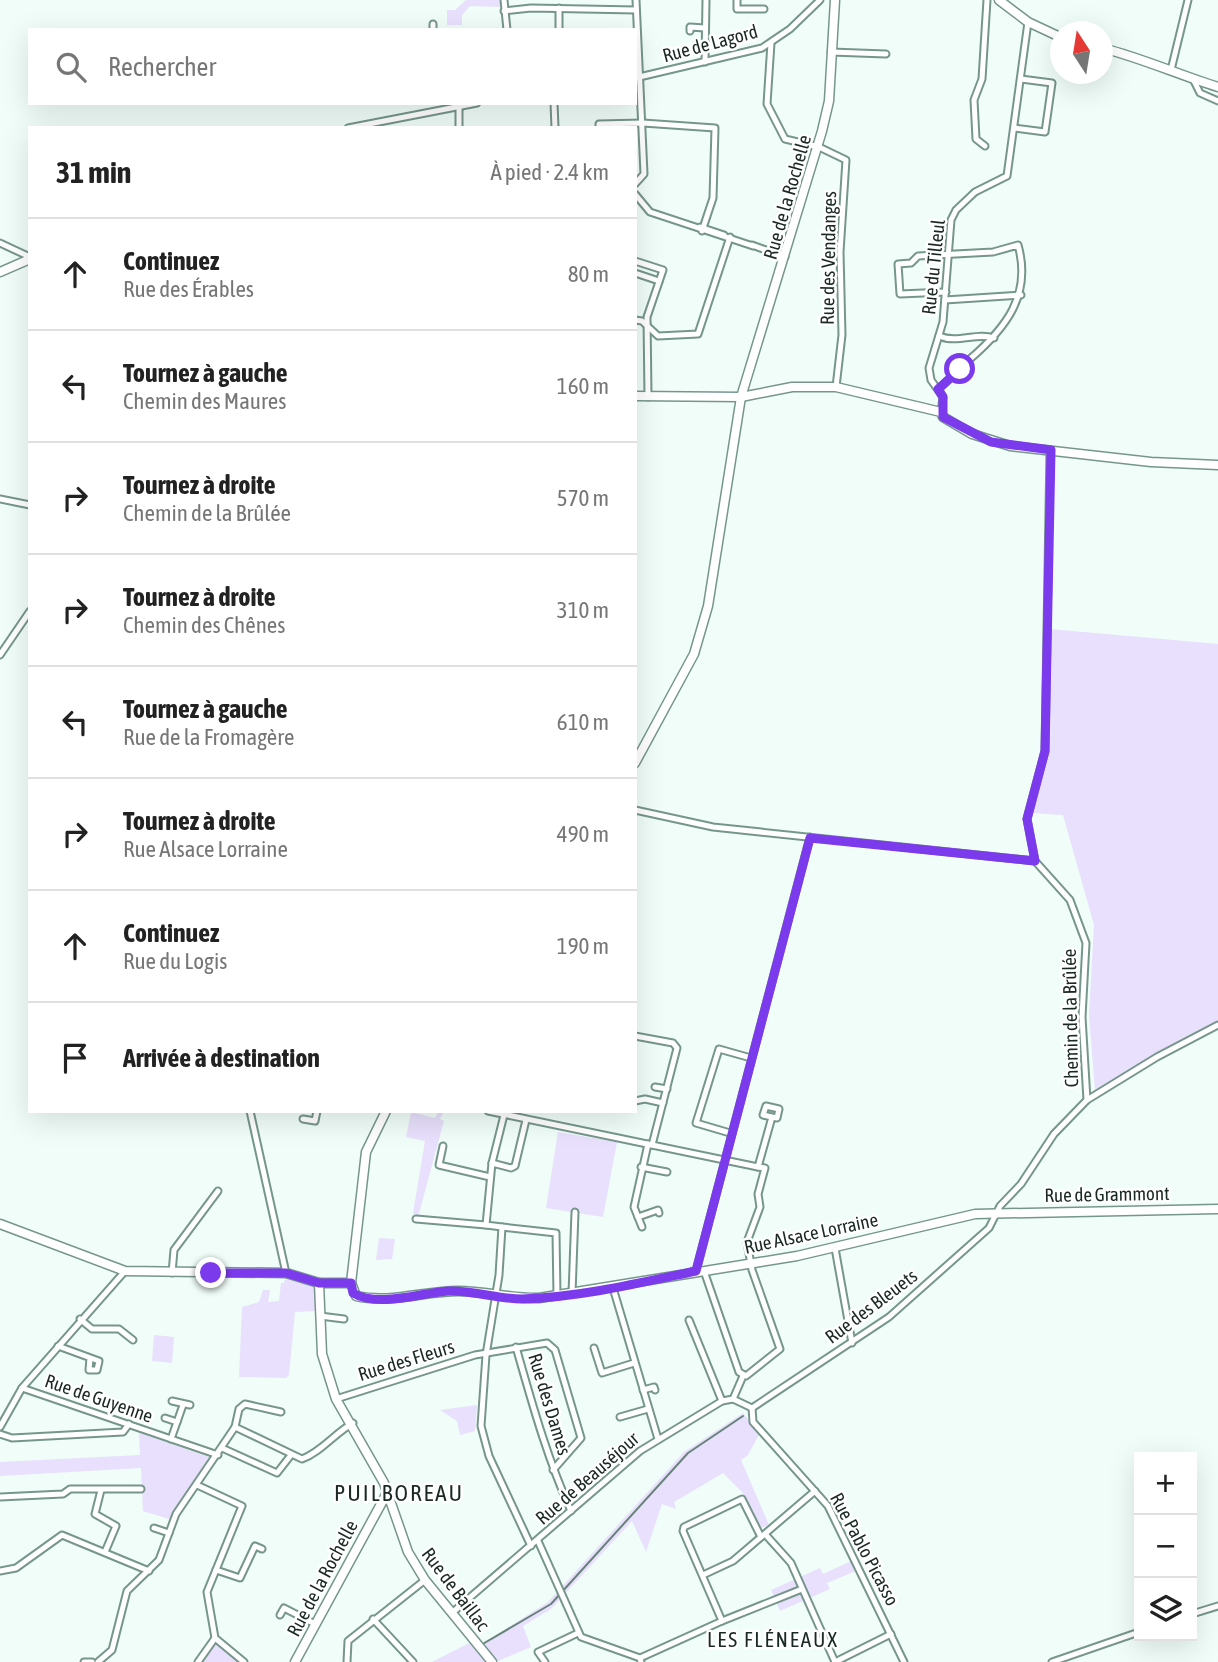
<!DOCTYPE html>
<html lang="fr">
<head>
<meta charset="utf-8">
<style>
  :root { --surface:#fff; --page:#f2f2f2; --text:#222; --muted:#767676; --line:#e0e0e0 }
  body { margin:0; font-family:"Asap Condensed",sans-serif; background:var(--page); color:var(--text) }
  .controls { position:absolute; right:21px; bottom:21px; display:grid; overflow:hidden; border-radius:0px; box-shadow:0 7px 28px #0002 }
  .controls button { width:63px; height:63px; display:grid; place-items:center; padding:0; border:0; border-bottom:2px solid var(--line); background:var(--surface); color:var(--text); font:35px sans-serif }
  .compass { position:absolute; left:1050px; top:21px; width:63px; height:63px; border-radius:50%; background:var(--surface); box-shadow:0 7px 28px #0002; rotate:348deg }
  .stop { position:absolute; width:21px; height:21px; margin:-16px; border:5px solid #7c3aed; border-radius:50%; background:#fff }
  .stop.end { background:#7c3aed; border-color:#fff; box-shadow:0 2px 7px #0008 }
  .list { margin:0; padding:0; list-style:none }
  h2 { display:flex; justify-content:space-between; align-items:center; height:91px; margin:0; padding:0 28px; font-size:30px }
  h2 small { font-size:23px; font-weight:400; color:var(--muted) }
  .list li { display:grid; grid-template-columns:46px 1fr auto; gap:21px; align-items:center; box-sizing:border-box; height:112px; padding:0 28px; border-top:2px solid var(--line) }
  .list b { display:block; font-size:26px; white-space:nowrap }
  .list p { margin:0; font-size:23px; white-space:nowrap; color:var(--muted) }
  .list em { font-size:23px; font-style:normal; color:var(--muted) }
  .icon { flex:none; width:38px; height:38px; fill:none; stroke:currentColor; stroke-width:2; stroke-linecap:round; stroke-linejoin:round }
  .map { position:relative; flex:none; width:1218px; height:1662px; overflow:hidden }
  .search { position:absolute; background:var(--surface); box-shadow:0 7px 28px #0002; left:28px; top:28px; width:609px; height:77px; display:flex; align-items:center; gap:18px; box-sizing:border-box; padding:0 24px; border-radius:0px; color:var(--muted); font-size:26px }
  .panel { position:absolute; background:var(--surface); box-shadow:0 7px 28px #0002; left:28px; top:126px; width:609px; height:987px; border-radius:0px }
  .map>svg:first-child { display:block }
</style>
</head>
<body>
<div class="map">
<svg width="1218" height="1662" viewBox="0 0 1218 1662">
  <rect width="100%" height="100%" fill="#f0fdf9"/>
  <g fill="#e8e0fc">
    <path d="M466,0h36l-1,7 -31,-1 -8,9v10h-15v-15h8z"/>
    <path d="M1050,629l168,15v378l-123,68 -6,-75 5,-90 -31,-110 -31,-2 16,-61z"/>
    <path d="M439,1111h5l-4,8 4,2 -26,96 -5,-4 12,-72 -19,-4 5,-25 24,6z"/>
    <path d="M558,1132l59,10 -14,75 -57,-9z"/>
    <path d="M379,1238l16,1 -3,20 -16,1z"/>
    <path d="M285,1279l31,8v24l-21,1 -6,63 -3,3 -47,-1 3,-70 17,-5 4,-12h7l-2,12 11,-1 2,-18h3z"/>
    <path d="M154,1335l20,2 -2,26 -20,-2z"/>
    <path d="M477,1405l-2,26 -15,4 -3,-14 -17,-11z"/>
    <path d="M743,1413l17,20 -12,22 -7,5 28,65 -10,4 -16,-36 -20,-20 -49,29 2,7 -14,-5 -16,48 -14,-31 -81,88 -28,17 8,21 -35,15 -14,-18 66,-42 136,-150z"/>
    <path d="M139,1433l70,24 -40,62 -26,-8 -2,-43 -141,8v-14l140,-7z"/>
    <path d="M851,1561l5,10 -29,12 3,6 -50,22 -9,-21 49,-22 3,6z"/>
    <path d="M471,1642l16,20h-55z"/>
    <path d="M217,1643l20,17v2h-36z"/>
  </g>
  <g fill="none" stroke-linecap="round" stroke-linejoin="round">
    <path stroke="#67837a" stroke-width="2" d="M481,1645l70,-41 137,-151 55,-37"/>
    <g stroke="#76968c" stroke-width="9">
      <g id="street">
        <path d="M504,0l3,30"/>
        <path d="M737,0v9h27"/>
        <path d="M504,11l27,-3 105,2"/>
        <path d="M433,30v-6"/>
        <path d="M559,30v-22"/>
        <path d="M690,31v-4l15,1"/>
        <path d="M771,43l-4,61 18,35 34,8 27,13 -6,92 2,83 -6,52"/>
        <path d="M831,52l55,2"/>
        <path d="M705,62l1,-62"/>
        <path d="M1171,70l17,-70"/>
        <path d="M635,78l127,-30 28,-19 30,-29"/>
        <path d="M1194,81l6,12 18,8"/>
        <path d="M554,103l1,25"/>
        <path d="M459,106v22"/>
        <path d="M348,128l129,-25"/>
        <path d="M599,128v-4l44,-1 72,5 -2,70 -11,33"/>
        <path d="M1014,128l31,4 7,-49 -31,-4"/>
        <path d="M985,146l-9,-7 -2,-39 8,-21 5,-79"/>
        <path d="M635,184l9,-10 -8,-174"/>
        <path d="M635,194l15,18 103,34"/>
        <path d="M700,227l24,8"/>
        <path d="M0,243l30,14"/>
        <path d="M752,245l33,12"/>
        <path d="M635,261l28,9 -16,47 1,80"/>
        <path d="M635,273l24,8"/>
        <path d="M945,300l76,-5"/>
        <path d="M635,320l7,1 16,15 40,-2 32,-97"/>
        <path d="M939,336c19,8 37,-4 55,2"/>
        <path d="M938,389c12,-8 20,-21 32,-30 36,-31 62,-64 48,-114l-25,7 -75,4 -7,7 -13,1 2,30 46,-2"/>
        <path d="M941,412l2,-15 -12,-17 -2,-12 14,-46 8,-102 5,-10 19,-18 32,-16 21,-154"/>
        <path d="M1050,450l-5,301 -18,68 8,42 35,39 16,43 -4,74 5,83"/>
        <path d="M0,499l30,6"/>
        <path d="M0,655l30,-44"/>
        <path d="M635,810l78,17 322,34"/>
        <path d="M635,1036l38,7 4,5 -25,97"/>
        <path d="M655,1087l12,2"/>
        <path d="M635,1101l10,-2 18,4"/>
        <path d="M250,1111l36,162"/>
        <path d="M488,1111l270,56 14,-50 5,1 2,-9 -13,-3 -3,9 9,2"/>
        <path d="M303,1119l12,2 2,-10"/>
        <path d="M730,1133l-34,-10 23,-74 32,9"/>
        <path d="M443,1146l-4,19 51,12"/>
        <path d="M492,1163l19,5 4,-2 11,-46"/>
        <path d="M641,1167l26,5"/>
        <path d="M638,1217l20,-7 1,3"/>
        <path d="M416,1219l70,6"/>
        <path d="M502,1227l54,6 1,63"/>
        <path d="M642,1227l-8,-20 14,-63"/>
        <path d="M835,1248l17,95"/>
        <path d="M125,1271l-103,117 196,67"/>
        <path d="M696,1271l114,-434"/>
        <path d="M704,1271l35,101 7,4 34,-27 -28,-79 -5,-28 13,-35 -2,-13 7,-26 -7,-1"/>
        <path d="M172,1273l2,-23 44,-59"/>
        <path d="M613,1288l45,151"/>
        <path d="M572,1294l3,-82"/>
        <path d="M320,1316l24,3"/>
        <path d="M80,1319l12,10h27l14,11"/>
        <path d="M689,1320l33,81"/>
        <path d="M58,1346l41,15 -2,9h-8l1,-12"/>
        <path d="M516,1347c16,56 31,111 55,164"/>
        <path d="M594,1348l8,25 32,-10"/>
        <path d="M486,1355l13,-80 3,-48 -16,-2 6,-62 12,-48"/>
        <path d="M486,1355l-5,71 8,30 42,90"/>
        <path d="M643,1390l11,-3 1,3"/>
        <path d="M336,1399l139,-44 72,-12 8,7 26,88 -28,32"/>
        <path d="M733,1399l19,9"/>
        <path d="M172,1401l18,4"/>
        <path d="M752,1408l137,-91 100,-89 11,-22 21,-22 33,-50 33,-34 70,-43 61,-32"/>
        <path d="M752,1408l1,14 75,84 76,156"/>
        <path d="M620,1417l28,-8"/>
        <path d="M165,1418l12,4"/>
        <path d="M0,1427l22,-39"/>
        <path d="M235,1427l4,-18 6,-5 36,8"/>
        <path d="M0,1434l12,4 111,-6 6,-8"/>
        <path d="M171,1439l12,-34"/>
        <path d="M222,1448l55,25 14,-18"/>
        <path d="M197,1485l45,21 -35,86 8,46 29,24"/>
        <path d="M101,1490l-6,24 21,12 -11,26"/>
        <path d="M0,1497l63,-3 7,-5h71"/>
        <path d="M154,1528l15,5"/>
        <path d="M765,1534l26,29 44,99"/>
        <path d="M538,1541l43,96 59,21 1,4"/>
        <path d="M216,1570l24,8 15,-32 7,3"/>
        <path d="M0,1571l16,-3 46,-33 87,36"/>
        <path d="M703,1575l30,-14 82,-70"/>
        <path d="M453,1612l187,-161 82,-50 11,-2 10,-23"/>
        <path d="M1192,1614l26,-8"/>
        <path d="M280,1615l4,-7 31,16"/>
        <path d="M373,1619l40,43"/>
        <path d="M722,1621l80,-32"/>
        <path d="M640,1658l82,-37 -39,-90 1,-4 58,-28 19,38"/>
        <path d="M84,1662h8"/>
        <path d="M98,1662l14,-12 15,-59 32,-31 17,-46 59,-87 67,32c19,-7 33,-26 51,-36"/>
        <path d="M198,1662l17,-24"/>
        <path d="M347,1662l1,-21 77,-61"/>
        <path d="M545,1662l-7,-10 40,-19"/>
        <path d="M835,1662l56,-28"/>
        <path d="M1052,1662l87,-30"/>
      </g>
    </g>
    <g stroke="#76968c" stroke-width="11">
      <g id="secondary">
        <path d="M999,0l29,22 32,15"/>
        <path d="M1102,48c40,10 77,27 116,39"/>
        <path d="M0,272l30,-13"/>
        <path d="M635,396l106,1 51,-10h44l105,25 2,5 29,17 38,12 141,16 67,3"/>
        <path d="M635,763l59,-109 14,-48 33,-209 81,-266 7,-30 6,-101"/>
        <path d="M0,1224l125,47 161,2 33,10h32l15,-131 20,-41"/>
        <path d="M319,1283l3,71 14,45 48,84 24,69 17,28 67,82"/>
        <path d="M351,1283l5,13c34,8 68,-5 102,-5 28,0 53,8 81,7l258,-42 178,-42 243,-5"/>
        <path d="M295,1662l92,-169"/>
      </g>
    </g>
    <use href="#street" stroke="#fff" stroke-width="5"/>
    <use href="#secondary" stroke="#fff" stroke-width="8"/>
  </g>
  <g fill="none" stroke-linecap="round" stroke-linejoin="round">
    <path stroke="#7c3aed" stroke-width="9" d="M211,1273h75l33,10h32l2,10c25,15 67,0 95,-2 25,-1 49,8 74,8 59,-2 117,-16 174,-28l114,-433 225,23 -8,-42 18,-68 6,-301 -60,-8 -48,-25v-20l-5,-8 22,-20"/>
  </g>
  <g text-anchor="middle" stroke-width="5" stroke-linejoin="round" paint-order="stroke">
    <g font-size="19" fill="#1b2925" stroke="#fff">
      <text transform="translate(710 43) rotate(-15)" y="7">Rue de Lagord</text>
      <text transform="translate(787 197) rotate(-74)" y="7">Rue de la Rochelle</text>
      <text transform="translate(828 258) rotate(-89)" y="7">Rue des Vendanges</text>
      <text transform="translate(933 267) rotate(-84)" y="7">Rue du Tilleul</text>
      <text transform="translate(1070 1018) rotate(-91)" y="7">Chemin de la Brûlée</text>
      <text transform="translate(1107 1194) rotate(-1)" y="7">Rue de Grammont</text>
      <text transform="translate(811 1233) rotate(-12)" y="7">Rue Alsace Lorraine</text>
      <text transform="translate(871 1306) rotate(-37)" y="7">Rue des Bleuets</text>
      <text transform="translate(406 1360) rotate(-17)" y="7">Rue des Fleurs</text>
      <text transform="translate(99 1398) rotate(19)" y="7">Rue de Guyenne</text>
      <text transform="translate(550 1404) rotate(73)" y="7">Rue des Dames</text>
      <text transform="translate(587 1478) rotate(-41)" y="7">Rue de Beauséjour</text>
      <text transform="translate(865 1549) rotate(62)" y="7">Rue Pablo Picasso</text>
      <text transform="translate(322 1578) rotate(-62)" y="7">Rue de la Rochelle</text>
      <text transform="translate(456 1589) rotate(53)" y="7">Rue de Baillac</text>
    </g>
    <g font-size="21" letter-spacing="2" fill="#1b2925" stroke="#fff">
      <text x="773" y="1647">LES FLÉNEAUX</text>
    </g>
    <g font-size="23" letter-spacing="2" fill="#1b2925" stroke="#fff">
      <text x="399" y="1501">PUILBOREAU</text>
    </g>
  </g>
</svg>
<div class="controls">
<button>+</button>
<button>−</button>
<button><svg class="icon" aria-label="layers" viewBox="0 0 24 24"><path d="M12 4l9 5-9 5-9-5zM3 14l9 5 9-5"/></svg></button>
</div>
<svg class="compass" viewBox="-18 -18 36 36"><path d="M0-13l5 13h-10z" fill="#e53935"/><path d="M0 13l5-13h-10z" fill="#767676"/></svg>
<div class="stop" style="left:960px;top:369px"></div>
<div class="stop end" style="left:211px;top:1273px"></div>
<div class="search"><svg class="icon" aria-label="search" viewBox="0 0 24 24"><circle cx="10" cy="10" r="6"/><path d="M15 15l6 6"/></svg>Rechercher</div>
<section class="panel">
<h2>31 min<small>À pied · 2.4 km</small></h2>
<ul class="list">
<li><svg class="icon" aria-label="ahead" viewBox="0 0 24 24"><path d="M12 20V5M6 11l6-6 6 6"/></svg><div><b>Continuez</b><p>Rue des Érables</p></div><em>80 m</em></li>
<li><svg class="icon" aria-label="left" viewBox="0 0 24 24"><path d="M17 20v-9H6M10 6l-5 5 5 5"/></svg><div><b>Tournez à gauche</b><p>Chemin des Maures</p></div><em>160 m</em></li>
<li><svg class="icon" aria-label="right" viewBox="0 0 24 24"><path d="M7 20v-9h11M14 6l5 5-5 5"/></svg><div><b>Tournez à droite</b><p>Chemin de la Brûlée</p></div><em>570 m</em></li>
<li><svg class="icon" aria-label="right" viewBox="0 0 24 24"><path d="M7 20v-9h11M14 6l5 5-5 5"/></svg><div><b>Tournez à droite</b><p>Chemin des Chênes</p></div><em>310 m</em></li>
<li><svg class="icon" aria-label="left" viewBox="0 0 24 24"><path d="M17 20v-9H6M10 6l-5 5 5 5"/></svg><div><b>Tournez à gauche</b><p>Rue de la Fromagère</p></div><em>610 m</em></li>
<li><svg class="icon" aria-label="right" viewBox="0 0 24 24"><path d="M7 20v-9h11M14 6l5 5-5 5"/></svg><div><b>Tournez à droite</b><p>Rue Alsace Lorraine</p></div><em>490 m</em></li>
<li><svg class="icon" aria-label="ahead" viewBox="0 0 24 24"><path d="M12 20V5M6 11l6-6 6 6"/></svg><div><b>Continuez</b><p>Rue du Logis</p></div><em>190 m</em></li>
<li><svg class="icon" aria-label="arrive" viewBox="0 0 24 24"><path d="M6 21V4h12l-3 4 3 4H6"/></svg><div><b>Arrivée à destination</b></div></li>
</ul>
</section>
</div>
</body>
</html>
